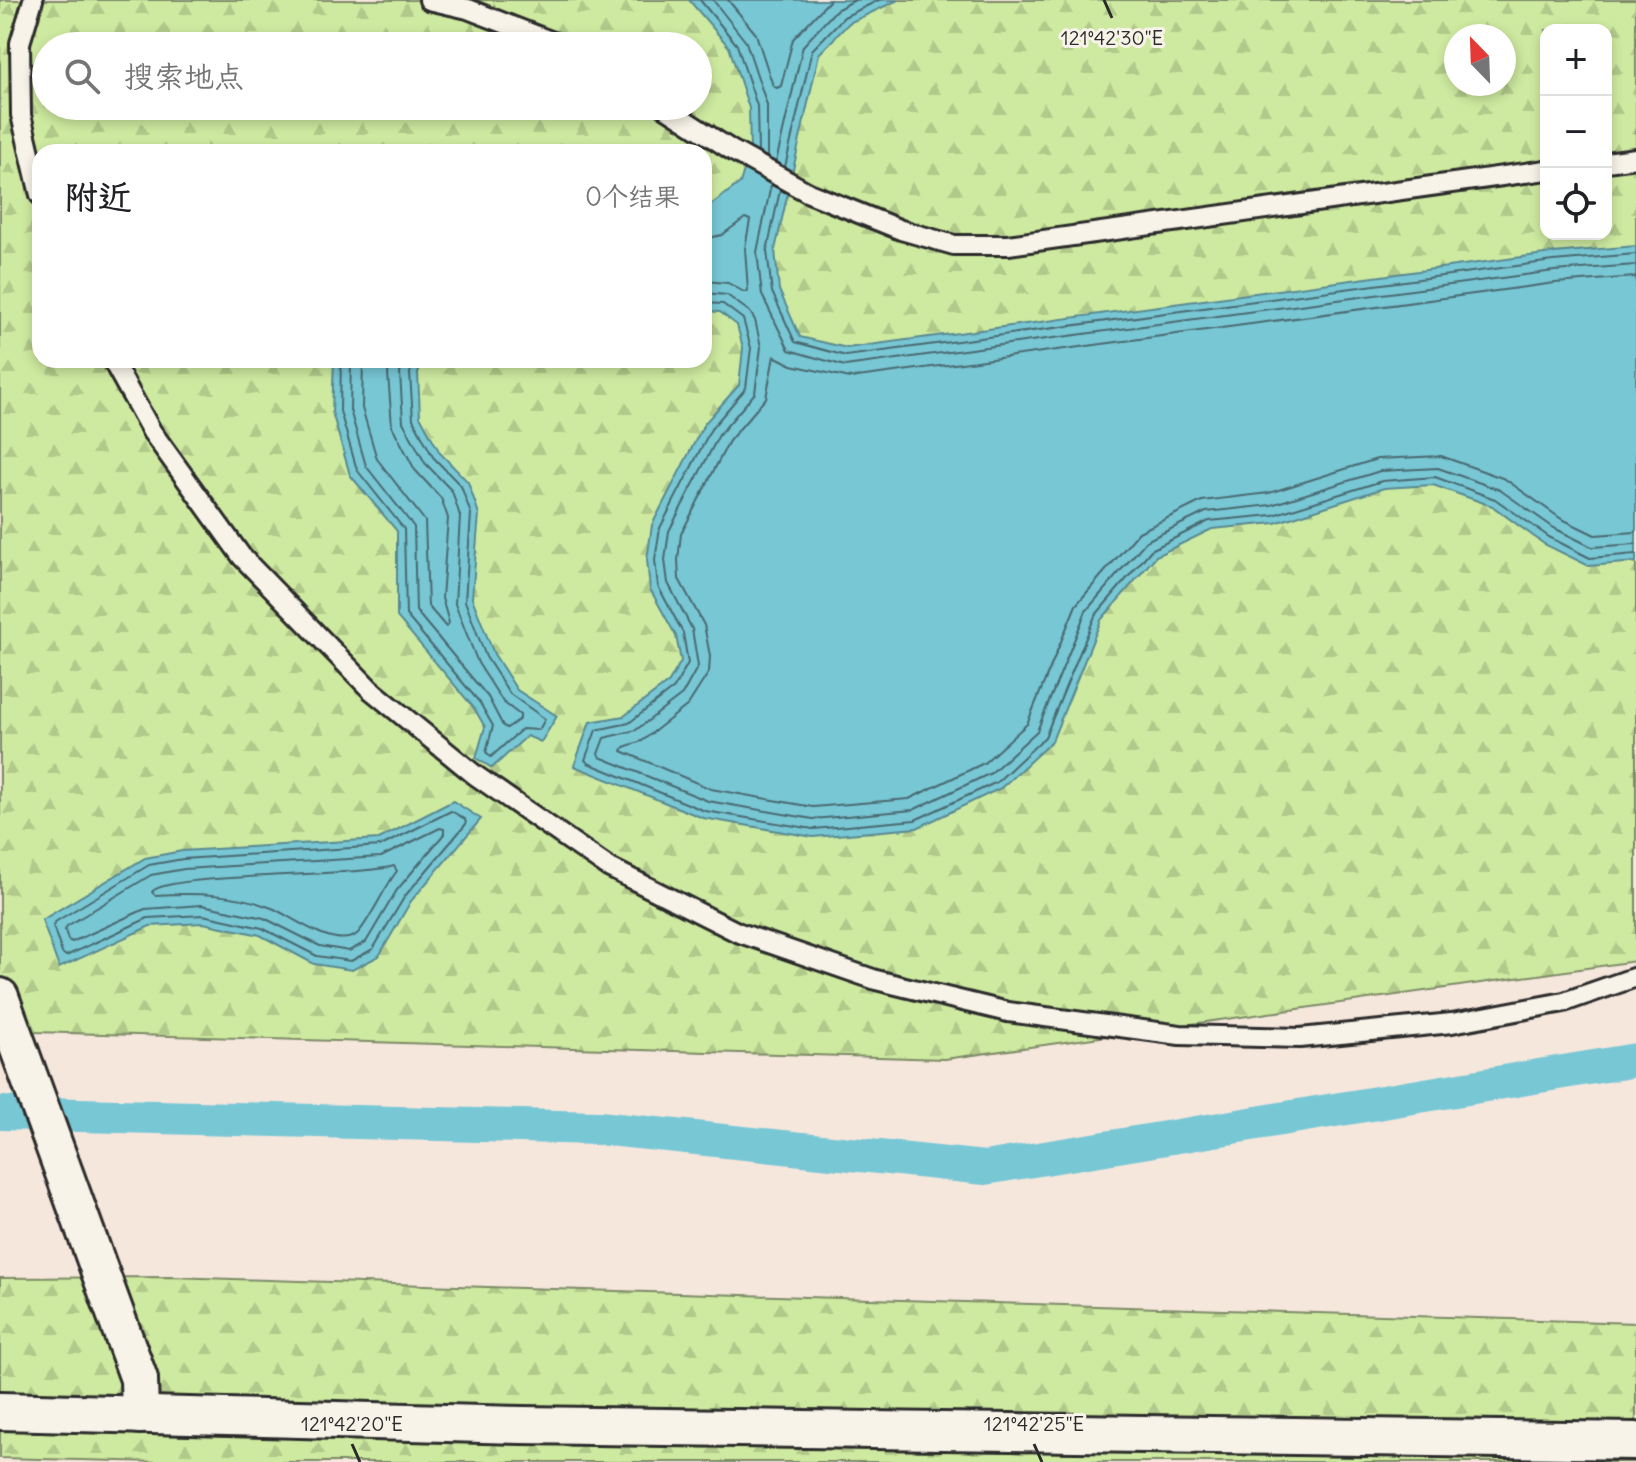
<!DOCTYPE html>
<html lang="zh">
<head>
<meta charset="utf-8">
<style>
  :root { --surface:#fff; --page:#f6f6f6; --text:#202124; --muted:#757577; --line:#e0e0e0 }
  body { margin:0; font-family:Delius,"LXGW WenKai TC",sans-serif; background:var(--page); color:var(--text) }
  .controls { position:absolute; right:24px; top:24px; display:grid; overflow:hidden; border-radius:16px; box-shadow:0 4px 12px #0003 }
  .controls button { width:72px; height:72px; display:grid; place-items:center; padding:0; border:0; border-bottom:2px solid var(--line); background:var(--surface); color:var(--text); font:40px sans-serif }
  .compass { position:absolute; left:1444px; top:24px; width:72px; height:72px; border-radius:50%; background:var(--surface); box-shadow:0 4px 12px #0003; rotate:337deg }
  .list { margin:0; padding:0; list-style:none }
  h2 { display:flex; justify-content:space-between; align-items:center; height:104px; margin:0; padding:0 32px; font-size:34px }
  h2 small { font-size:26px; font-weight:400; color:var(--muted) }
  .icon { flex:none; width:44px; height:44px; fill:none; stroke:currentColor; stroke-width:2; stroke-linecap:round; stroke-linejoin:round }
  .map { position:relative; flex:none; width:1636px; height:1462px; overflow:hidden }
  .search { position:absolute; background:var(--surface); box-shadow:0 4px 12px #0003; left:32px; top:32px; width:680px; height:88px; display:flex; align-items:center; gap:20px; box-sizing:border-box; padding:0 28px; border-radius:44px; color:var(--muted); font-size:30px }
  .panel { position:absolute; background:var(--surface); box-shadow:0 4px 12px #0003; left:32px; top:144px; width:680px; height:224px; border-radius:24px }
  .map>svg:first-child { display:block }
</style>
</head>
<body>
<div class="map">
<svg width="1636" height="1462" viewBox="0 0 1636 1462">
  <defs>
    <pattern id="forest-firs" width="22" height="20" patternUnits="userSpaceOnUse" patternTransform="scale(2)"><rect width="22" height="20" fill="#ceeaa0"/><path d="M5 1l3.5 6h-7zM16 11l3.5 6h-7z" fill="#b1c98a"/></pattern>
  </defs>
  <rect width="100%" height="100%" fill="#f6e7dd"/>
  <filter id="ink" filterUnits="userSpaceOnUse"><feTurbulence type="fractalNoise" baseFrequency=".0125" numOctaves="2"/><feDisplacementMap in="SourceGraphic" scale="16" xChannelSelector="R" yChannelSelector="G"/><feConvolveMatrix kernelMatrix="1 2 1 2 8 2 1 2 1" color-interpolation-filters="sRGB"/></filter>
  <g filter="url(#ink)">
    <g fill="url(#forest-firs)" stroke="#7c8a66" stroke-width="2" fill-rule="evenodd">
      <path d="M0,0h1636v961l-691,98 -945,-28zM1546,30h60v204h-60zM1456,36h48v48h-48zM46,46h652v60h-652zM40,152h664v208h-664z"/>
      <path d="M170,1277l1466,46v139h-1476l-160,-4v-180z"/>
    </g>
    <g fill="#78c7d5" stroke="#598991" stroke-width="2">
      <path d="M689,0h209l-49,23 -30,31 -44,196 4,40 21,47 47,11 705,-95 84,-7v316l-47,4 -45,-22 -52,-38 -59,-21 -49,3 -109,35 -63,6 -56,27 -55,64 -49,121 -51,47 -84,40 -104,9 -110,-19 -129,-52 16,-44 34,-6 45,-34 12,-21 -5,-25 -26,-47 -3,-29 5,-35 52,-101 35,-39 4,-37 -6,-23 -17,-13 -16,-1v-101l36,-27 10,-33 -1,-42 -20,-61z"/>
      <path d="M334,360h89l-5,13 2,43 20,37 28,29 11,32 -7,84 22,56 23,36 40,26 -16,26 -14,-6 -35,32 -16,-10 9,-31 -11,-19 -77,-91v-86l-47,-56 -18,-63z"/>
      <path d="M453,801l28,18 -70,82 -32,55 -27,14 -38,-6 -54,-29 -57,-12 -53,3 -91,42 -17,-48 103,-62 37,-7 197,-12z"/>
    </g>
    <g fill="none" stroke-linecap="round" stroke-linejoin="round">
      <g stroke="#4a696f" stroke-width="2">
        <path d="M700,0l37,45 20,61 1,46"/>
        <path d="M713,0l33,42 21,63v52"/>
        <path d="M728,0l28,34 17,52 4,2 4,-2 12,-47 37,-39"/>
        <path d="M776,162l27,-116 33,-36 19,-10"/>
        <path d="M785,167l27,-117 32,-33 35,-17"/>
        <path d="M771,185l-14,67 5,43 27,55 56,16 709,-95 82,-6"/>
        <path d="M780,190l-13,61 5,41 23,50 51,14 707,-95 83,-7"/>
        <path d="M704,239l18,-4 23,-17 5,2 -5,28 3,43 -4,1 -16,-9 -24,-2"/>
        <path d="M1636,277l-81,6 -705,95 -58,-13 -18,-9 -8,42 -37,43 -48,93 -3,26 1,19 25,46 6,31 -1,16 -21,33 -46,36 -18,6 -2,4 89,38 102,18 96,-8 75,-36 43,-39 49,-119 63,-73 63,-31 67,-8 108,-34 64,-3 64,23 55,39 35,17 41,-3"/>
        <path d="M704,293l23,2 23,17 5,8 6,27 -6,46 -36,42 -50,96 -4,29 3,23 24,46 6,37 -16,29 -46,35 -32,8 -6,16 2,3 108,44 105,18 100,-9 78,-37 46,-42 49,-120 60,-70 60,-29 65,-7 109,-34 58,-3 62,22 54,38 38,19 44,-3"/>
        <path d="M704,303l19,1 20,15 8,29 -5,40 -35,41 -51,99 -5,32 3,26 25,47 5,30 -14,25 -45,35 -33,7 -11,30 3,3 117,48 108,18 102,-9 82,-38 48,-45 50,-121 56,-66 58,-29 64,-6 109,-34 53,-4 60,22 54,38 41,21 46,-4"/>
        <path d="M341,360l-1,51 17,59 47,59 2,86 74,88 13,23 -7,26 5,5 31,-28 17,1 6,-11 -35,-25 -24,-37 -21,-56 6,-87 -10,-28 -28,-29 -20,-38 -3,-46 5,-13"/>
        <path d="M351,360l-1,50 16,56 48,61 2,84 72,86 15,29 4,2 13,-9v-4l-17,-13 -25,-39 -23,-59 5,-88 -8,-25 -27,-28 -22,-41 -3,-49 4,-13"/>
        <path d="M363,360l-1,48 15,51 48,62 3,85 18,21 3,-4 -7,-25 6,-80 -7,-20 -26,-28 -23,-44 -4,-52 2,-14"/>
        <path d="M451,811l14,8 1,5 -61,72 -32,53 -22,12 -34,-5 -55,-28 -59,-13 -55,3 -82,38 -4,-3 -9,-27 2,-4 94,-57 34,-6 198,-13z"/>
        <path d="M440,828l4,1v5l-47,56 -31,52 -17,9 -29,-5 -56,-28 -62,-13 -57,4 -73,33 -4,-2 -3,-10 2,-4 84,-51 33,-6 197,-12z"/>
        <path d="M394,866l3,5c-12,15 -29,53 -40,63 -21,17 -66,-18 -85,-26 -37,-15 -78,-15 -117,-13l-3,-3c12,-19 204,-15 242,-26z"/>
      </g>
      <path stroke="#78c7d5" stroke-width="34" d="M0,1113l599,15 386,40 651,-108"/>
      <g stroke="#2b2b2b" stroke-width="24">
        <g id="service">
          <path d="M33,0l-13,43 1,72 19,80"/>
          <path d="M429,0l39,9 95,37"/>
          <path d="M663,106l70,45 76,42 92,37 53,15h54l538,-75"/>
          <path d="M1606,162l30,-4"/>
          <path d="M112,360l40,72 90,125 128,132 105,86 133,92 129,65 139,48 132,32 172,23 120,3 152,-15 112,-21 72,-25"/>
        </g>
      </g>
      <g stroke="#2b2b2b" stroke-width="42">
        <g id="minor">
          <path d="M0,997l139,382 1,36"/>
          <path d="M0,1411l522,14 1114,16"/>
        </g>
      </g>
      <use href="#service" stroke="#f7f3e8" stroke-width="18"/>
      <use href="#minor" stroke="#f7f3e8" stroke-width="36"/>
    </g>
  </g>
  <path fill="none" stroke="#2b2b2b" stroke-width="3" d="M1104,0l8,18M352,1444l8,18M1034,1444l8,18"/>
  <g font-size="20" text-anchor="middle" fill="#2b2b2b" stroke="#f7f3e8" stroke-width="6" stroke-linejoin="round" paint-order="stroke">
    <text x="1112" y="45">121°42'30"E</text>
    <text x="352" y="1431">121°42'20"E</text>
    <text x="1034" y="1431">121°42'25"E</text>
  </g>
</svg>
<div class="controls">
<button>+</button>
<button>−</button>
<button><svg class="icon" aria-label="locate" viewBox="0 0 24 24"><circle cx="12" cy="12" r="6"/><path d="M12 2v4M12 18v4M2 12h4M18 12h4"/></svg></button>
</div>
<svg class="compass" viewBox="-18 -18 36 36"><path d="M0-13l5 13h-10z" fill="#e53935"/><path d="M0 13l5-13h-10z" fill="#757577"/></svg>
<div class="search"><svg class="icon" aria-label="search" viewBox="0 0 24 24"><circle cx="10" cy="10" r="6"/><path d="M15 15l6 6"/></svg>搜索地点</div>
<section class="panel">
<h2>附近<small>0个结果</small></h2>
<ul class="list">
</ul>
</section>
</div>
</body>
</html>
